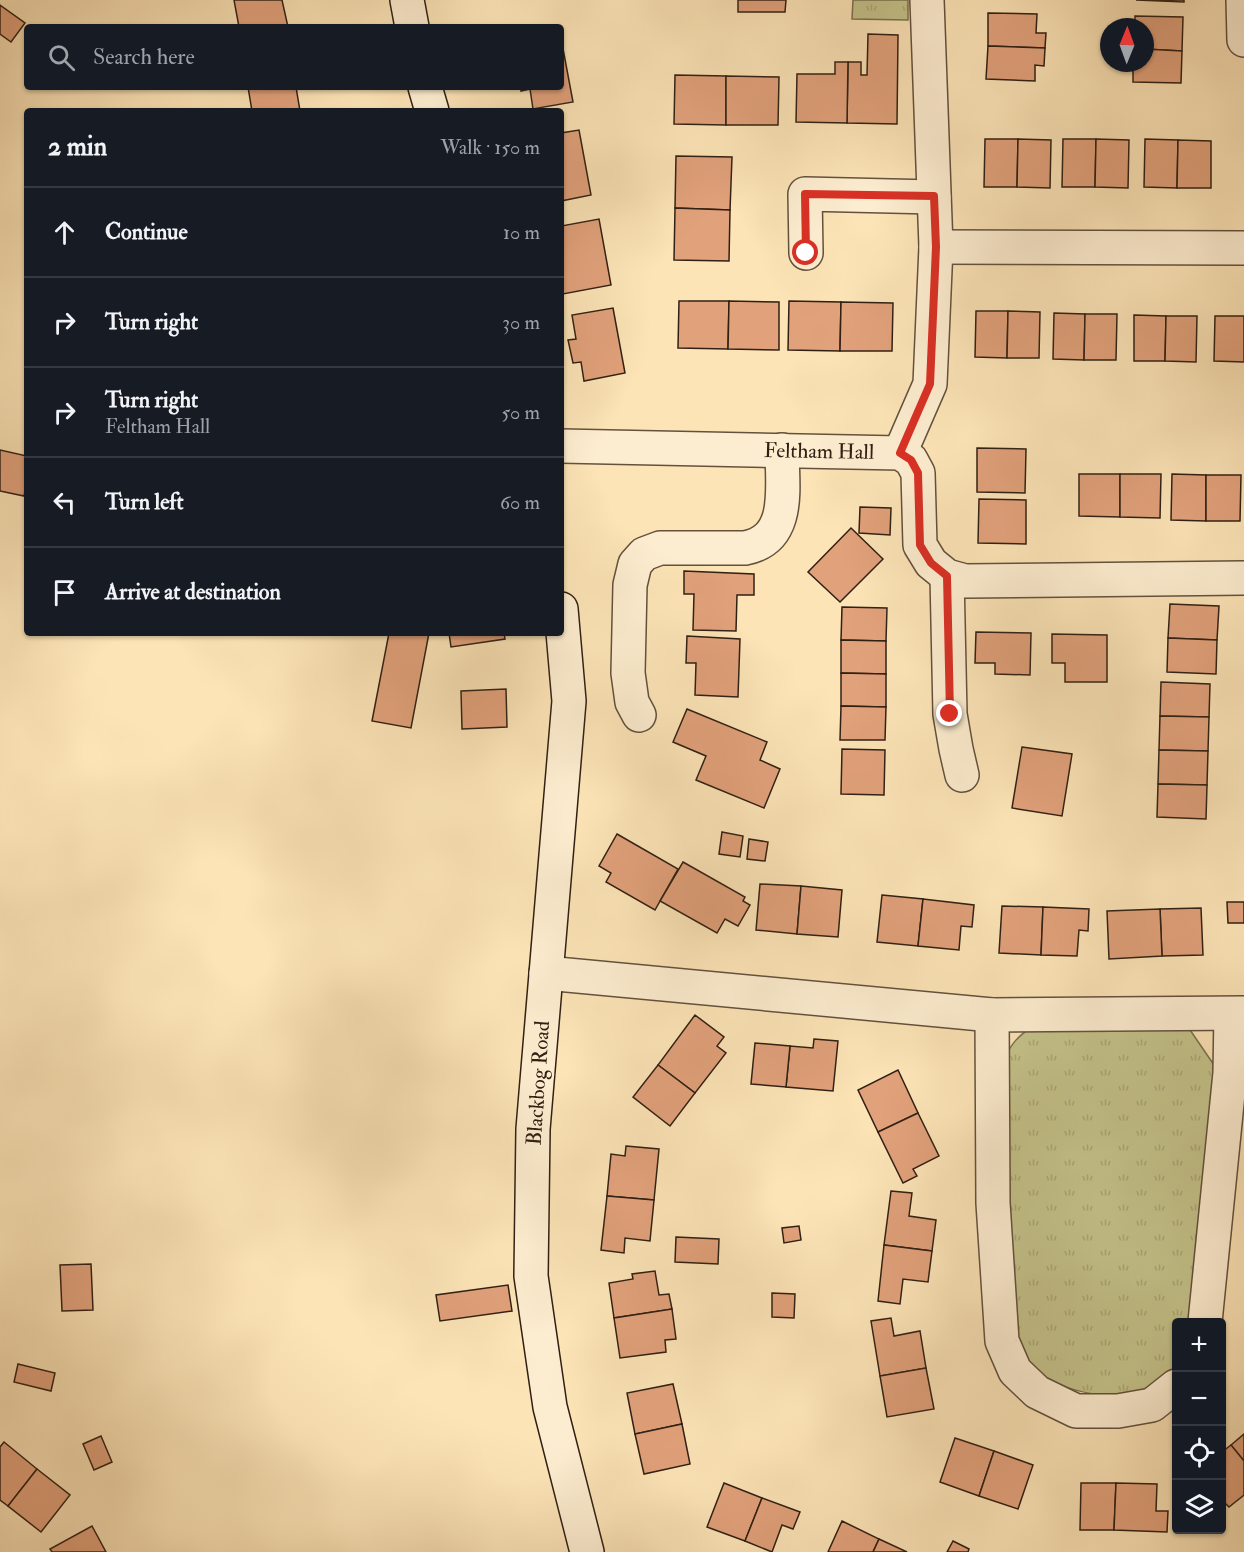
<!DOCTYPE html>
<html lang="en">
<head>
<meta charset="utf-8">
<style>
  :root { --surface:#171b24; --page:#242831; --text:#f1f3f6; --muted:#9ea1a6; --line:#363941 }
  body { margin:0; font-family:"IM FELL Double Pica",serif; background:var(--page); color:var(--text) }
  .controls { position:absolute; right:18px; bottom:18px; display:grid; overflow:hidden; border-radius:6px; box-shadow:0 2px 4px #0004 }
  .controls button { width:54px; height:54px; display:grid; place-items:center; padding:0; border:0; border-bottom:2px solid var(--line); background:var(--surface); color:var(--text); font:30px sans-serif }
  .compass { position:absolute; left:1100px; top:18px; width:54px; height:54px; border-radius:50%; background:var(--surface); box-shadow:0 2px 4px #0004; rotate:1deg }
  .stop { position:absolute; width:18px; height:18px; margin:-14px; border:4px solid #d93025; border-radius:50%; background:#fff }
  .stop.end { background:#d93025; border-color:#fff; box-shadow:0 2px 6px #0008 }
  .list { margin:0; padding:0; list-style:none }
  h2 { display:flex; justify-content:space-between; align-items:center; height:78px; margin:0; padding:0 24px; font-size:26px }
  h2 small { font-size:20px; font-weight:400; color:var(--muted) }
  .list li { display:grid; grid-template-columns:39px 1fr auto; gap:18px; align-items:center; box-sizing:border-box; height:90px; padding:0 24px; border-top:2px solid var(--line) }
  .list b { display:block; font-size:22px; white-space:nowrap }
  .list p { margin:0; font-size:20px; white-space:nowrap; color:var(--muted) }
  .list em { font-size:20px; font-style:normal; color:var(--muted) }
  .icon { flex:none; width:33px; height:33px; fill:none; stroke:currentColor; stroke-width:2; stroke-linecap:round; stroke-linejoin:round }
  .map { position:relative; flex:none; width:1244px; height:1552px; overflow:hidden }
  .search { position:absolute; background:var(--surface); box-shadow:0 2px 4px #0004; left:24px; top:24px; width:540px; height:66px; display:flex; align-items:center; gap:15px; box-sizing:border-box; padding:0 21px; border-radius:6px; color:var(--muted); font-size:22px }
  .panel { position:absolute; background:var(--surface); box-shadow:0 2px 4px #0004; left:24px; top:108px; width:540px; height:528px; border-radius:6px }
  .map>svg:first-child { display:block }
</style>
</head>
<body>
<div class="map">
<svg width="1244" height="1552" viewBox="0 0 1244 1552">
  <defs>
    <pattern id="grass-tufts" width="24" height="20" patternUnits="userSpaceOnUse" patternTransform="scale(1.5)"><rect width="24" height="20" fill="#c4c28a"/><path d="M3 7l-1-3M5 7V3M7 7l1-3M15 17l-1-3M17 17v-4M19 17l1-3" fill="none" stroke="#a9a676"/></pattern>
  </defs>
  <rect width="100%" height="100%" fill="#fce4b7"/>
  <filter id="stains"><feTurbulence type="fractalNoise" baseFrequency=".00333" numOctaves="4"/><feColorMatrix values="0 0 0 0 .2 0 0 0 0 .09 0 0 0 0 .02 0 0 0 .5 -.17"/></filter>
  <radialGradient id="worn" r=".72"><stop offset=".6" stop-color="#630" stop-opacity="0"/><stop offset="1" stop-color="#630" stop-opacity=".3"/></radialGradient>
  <g fill="url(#grass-tufts)" stroke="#7a714f" stroke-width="1.5">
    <path d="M853,0h55v20l-56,-1z"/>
    <path d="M1186,1024l28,41 -21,257h-17c0,12 4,31 0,42 -3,7 -9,12 -16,16 -34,25 -87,16 -121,-7 -4,-3 -11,-6 -14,-11 -9,-13 -9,-30 -10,-44l-13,-254c8,-19 15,-28 32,-38z"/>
  </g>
  <g fill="#e1a17b" stroke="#302014" stroke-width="1.5">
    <path d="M234,0h48l6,27h-49z"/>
    <path d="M738,0h48l-1,12h-47z"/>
    <path d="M1136,0h48v2z"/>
    <path d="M0,5l25,18 -14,19 -11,-8z"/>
    <path d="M988,13l49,1 -1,19h10l-1,15 -57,-2z"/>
    <path d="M1135,16l48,1 -1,34 -37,-2v-22h-10z"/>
    <path d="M868,34l30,1 -1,89 -50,-1 1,-61h13v13h6z"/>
    <path d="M561,38l12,64 -40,7 -3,-20 -9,2v-4h40z"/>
    <path d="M988,46l57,2 -1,18 -9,-1v16l-49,-2z"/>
    <path d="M1145,49l37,2 -1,32 -48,-1v-19h12z"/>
    <path d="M835,62h13l-1,61 -51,-1 1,-48h38z"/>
    <path d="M675,75l51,1v49l-52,-1z"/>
    <path d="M726,76l53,1 -1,48h-52z"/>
    <path d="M248,87h48l4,24h-48z"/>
    <path d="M579,130l12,65 -30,6v-68z"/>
    <path d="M985,139h33l-1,48h-33z"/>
    <path d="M1018,139l33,1 -1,48 -33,-1z"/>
    <path d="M1063,139h33l-1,48h-33z"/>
    <path d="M1096,139l33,1 -1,48 -33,-1z"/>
    <path d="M1145,139l33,1 -1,48 -33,-1z"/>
    <path d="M1178,140l33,1v47h-34z"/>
    <path d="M676,156l56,1 -2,53 -55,-2z"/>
    <path d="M675,208l55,2 -1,51 -55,-1z"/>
    <path d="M599,219l12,66 -48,9 -2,-10v-58z"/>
    <path d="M679,301h50l-1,48 -50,-1z"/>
    <path d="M729,301l50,1v48l-51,-1z"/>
    <path d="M789,301l52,1 -1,49 -52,-1z"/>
    <path d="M841,302l52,1 -1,48h-52z"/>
    <path d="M613,308l12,65 -41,8 -3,-19 -8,1 -5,-23 8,-1 -4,-24z"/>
    <path d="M976,311h32l-1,47 -32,-1z"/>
    <path d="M1008,311l32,1 -1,46h-32z"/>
    <path d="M1054,313l31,1 -1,46 -31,-1z"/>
    <path d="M1085,314h32l-1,46h-32z"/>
    <path d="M1134,315l32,1 -1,45h-31z"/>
    <path d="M1166,316h31l-1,46 -31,-1z"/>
    <path d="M1215,316h29v46l-30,-1z"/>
    <path d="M977,448l49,1 -1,44 -48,-1z"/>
    <path d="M0,450l27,6v27l-3,13 -24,-5z"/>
    <path d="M1079,474h41v43l-41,-1z"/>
    <path d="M1120,474h41l-1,44 -40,-1z"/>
    <path d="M1172,474l34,1v46l-35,-1z"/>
    <path d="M1206,475h35l-1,46h-34z"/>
    <path d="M979,499l47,1v44l-48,-1z"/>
    <path d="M860,507l31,1 -1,27 -31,-2z"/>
    <path d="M851,528l32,31 -43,43 -32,-30z"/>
    <path d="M684,571l70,3v21h-17l-1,36 -43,-1 1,-36h-10z"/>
    <path d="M1170,604l49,2 -2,34 -49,-2z"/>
    <path d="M842,607l45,1 -1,33 -45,-1z"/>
    <path d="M976,632l55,1 -1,42 -35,-1v-11h-20z"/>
    <path d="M389,633h40l-18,95 -39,-7z"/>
    <path d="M449,633h55l1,6 -54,8z"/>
    <path d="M1052,634l55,1v47h-42v-19h-13z"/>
    <path d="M687,636l53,3 -2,58 -43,-2 1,-32h-10z"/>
    <path d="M1168,638l49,2 -1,34 -49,-2z"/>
    <path d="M841,640l45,1v33l-45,-1z"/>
    <path d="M841,673l45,1v33l-45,-1z"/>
    <path d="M1161,682l49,2 -1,33 -49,-1z"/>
    <path d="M506,689l1,38 -45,2 -1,-38z"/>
    <path d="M841,706l45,1 -1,33h-45z"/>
    <path d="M687,709l80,33 -7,18 20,9 -16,39 -68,-28 10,-24 -33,-14z"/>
    <path d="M1160,716l49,1 -1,34 -49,-1z"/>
    <path d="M1022,747l50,7 -10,62 -50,-8z"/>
    <path d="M842,749l43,1 -1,45 -43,-1z"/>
    <path d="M1159,750l49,1 -1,34 -49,-1z"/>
    <path d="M1158,784l49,1 -1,34 -49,-2z"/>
    <path d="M722,832l21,4 -3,21 -21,-3z"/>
    <path d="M617,834l61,35 -23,41 -49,-28 5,-9 -12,-7z"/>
    <path d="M749,839l19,3 -3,19 -18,-2z"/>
    <path d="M683,862l62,35 -2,4 7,4 -12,21 -13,-7 -8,14 -57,-32z"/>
    <path d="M760,884l41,2 -4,48 -41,-4z"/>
    <path d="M801,886l41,4 -4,47 -41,-3z"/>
    <path d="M882,895l41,4 -5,47 -41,-4z"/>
    <path d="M923,899l51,6 -2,22 -11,-1 -2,24 -41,-4z"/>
    <path d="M1227,902h17v21h-16z"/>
    <path d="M1002,906l41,1 -2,48 -42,-2z"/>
    <path d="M1043,907l46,2 -1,22 -9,-1 -2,26 -36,-1z"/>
    <path d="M1201,908l2,47 -41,1 -2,-47z"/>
    <path d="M1160,909l2,47 -53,3 -2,-48z"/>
    <path d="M695,1015l29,22 -7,9 9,7 -31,40 -37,-28z"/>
    <path d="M814,1039l24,2 -5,50 -47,-4 4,-41 23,2z"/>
    <path d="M755,1043l35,3 -4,41 -35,-3z"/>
    <path d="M658,1065l37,28 -25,33 -37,-29z"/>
    <path d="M898,1070l20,43 -40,19 -20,-42z"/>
    <path d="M918,1113l21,43 -26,13 4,7 -14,7 -25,-51z"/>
    <path d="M626,1146l33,3 -5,51 -47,-4 4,-42 14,2z"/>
    <path d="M891,1191l21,2 -3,23 27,4 -4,31 -48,-6z"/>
    <path d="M607,1196l47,4 -4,41 -25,-3 -1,15 -23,-3z"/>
    <path d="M799,1226l2,14 -17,3 -2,-15z"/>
    <path d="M676,1237l43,2 -1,25 -43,-2z"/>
    <path d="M884,1245l48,6 -4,31 -25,-3 -3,25 -22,-3z"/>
    <path d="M91,1264l2,46 -31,1 -2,-46z"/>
    <path d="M655,1271l4,24 10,-1 3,15 -58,9 -5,-35 24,-4 -1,-5z"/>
    <path d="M508,1285l4,26 -72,10 -4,-26z"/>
    <path d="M772,1293l23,1 -1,24 -22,-1z"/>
    <path d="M672,1309l4,30 -11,1 1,12 -46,6 -6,-40z"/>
    <path d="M891,1318l3,18 26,-5 6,37 -46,8 -9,-55z"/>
    <path d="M18,1364l37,9 -4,18 -37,-9z"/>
    <path d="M926,1368l8,41 -47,8 -7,-41z"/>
    <path d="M673,1384l9,40 -47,10 -8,-41z"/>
    <path d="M682,1424l8,40 -46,10 -9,-40z"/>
    <path d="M1244,1434v27l-13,-16z"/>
    <path d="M101,1436l11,26 -18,8 -11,-26z"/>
    <path d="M955,1438l39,13 -15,45 -39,-14z"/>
    <path d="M4,1442l33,27 -29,37 -8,-6v-53z"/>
    <path d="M1231,1445l13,16v34l-15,12 -6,-6 -1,1v-50z"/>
    <path d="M994,1451l39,14 -15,44 -39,-13z"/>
    <path d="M37,1469l33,26 -29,37 -33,-26z"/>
    <path d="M724,1483l38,15 -17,43 -38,-14z"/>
    <path d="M1081,1483h35l-2,47h-34z"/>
    <path d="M1116,1483l41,1 -1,27h12l-1,21 -53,-2z"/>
    <path d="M762,1498l38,14 -7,17 -11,-4 -10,27 -27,-11z"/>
    <path d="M842,1521l37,18 -6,13h-45z"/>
    <path d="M92,1526l14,26h-54l-2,-3z"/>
    <path d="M879,1539l28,13h-34z"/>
    <path d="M953,1541l16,8 -1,3h-21z"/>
  </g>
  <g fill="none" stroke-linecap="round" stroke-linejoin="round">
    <g stroke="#63513d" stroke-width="36">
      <g id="street">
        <path d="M1243,0l1,40"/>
        <path d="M936,247l308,1"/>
        <path d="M806,253l-1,-59 129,3"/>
        <path d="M561,446l339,7 11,7 7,13 2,72 11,18 16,13 18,5 279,-3"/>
        <path d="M900,453l30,-69 6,-137 -9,-247"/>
        <path d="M947,576l3,138 6,35 6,26"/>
        <path d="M639,715l-7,-13 -4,-29 2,-88 5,-21 9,-10 16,-6h85c47,-9 37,-61 37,-98"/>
        <path d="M546,973l446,42 252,-2"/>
        <path d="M992,1015l1,188 9,138 13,30 22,21 39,19h42l34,-6 24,-19"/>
        <path d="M1205,1322l25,-249 1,-59"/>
      </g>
    </g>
    <g stroke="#302014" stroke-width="36">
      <g id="secondary">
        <path d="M407,0l5,27"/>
        <path d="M425,87l7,24"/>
        <path d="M561,609l8,92 -36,428 -2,147 19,131 37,145"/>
      </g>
    </g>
    <use href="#street" stroke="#fdedd0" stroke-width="33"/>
    <use href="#secondary" stroke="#fdedd0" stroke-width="33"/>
  </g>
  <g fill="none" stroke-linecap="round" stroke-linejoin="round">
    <path stroke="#d93025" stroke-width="8" d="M806,253l-1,-59 129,2 2,51 -6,137 -30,69 11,7 7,13 2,72 11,18 16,13 3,138"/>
  </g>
  <g text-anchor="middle" stroke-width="4.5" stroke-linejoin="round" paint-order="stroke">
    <g font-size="21" fill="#302014" stroke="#fdedd0">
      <text transform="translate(819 451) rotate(1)" y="7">Feltham Hall</text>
      <text transform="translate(538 1083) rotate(-86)" y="7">Blackbog Road</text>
    </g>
  </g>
  <rect width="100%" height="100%" filter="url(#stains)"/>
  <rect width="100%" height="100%" fill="url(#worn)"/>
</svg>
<div class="controls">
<button>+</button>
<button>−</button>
<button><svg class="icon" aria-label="locate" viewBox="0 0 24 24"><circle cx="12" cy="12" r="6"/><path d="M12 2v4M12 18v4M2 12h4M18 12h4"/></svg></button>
<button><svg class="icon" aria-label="layers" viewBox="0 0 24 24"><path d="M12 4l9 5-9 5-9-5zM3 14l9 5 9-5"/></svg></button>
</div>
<svg class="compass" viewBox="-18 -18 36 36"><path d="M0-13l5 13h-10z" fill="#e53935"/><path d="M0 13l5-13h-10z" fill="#9ea1a6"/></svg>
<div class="stop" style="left:806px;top:253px"></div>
<div class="stop end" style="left:950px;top:714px"></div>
<div class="search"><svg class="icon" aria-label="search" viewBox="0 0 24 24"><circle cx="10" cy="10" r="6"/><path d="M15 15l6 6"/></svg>Search here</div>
<section class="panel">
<h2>2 min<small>Walk · 150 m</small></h2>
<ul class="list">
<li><svg class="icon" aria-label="ahead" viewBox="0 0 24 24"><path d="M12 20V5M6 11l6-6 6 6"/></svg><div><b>Continue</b></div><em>10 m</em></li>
<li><svg class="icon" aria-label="right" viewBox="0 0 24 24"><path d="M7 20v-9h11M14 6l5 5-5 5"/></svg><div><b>Turn right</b></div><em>30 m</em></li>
<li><svg class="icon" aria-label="right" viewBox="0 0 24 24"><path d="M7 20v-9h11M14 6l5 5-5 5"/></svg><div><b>Turn right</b><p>Feltham Hall</p></div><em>50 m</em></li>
<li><svg class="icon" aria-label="left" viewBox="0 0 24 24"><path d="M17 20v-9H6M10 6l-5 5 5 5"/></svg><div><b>Turn left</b></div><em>60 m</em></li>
<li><svg class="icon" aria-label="arrive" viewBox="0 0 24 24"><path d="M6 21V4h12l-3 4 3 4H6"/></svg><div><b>Arrive at destination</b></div></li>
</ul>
</section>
</div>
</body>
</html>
